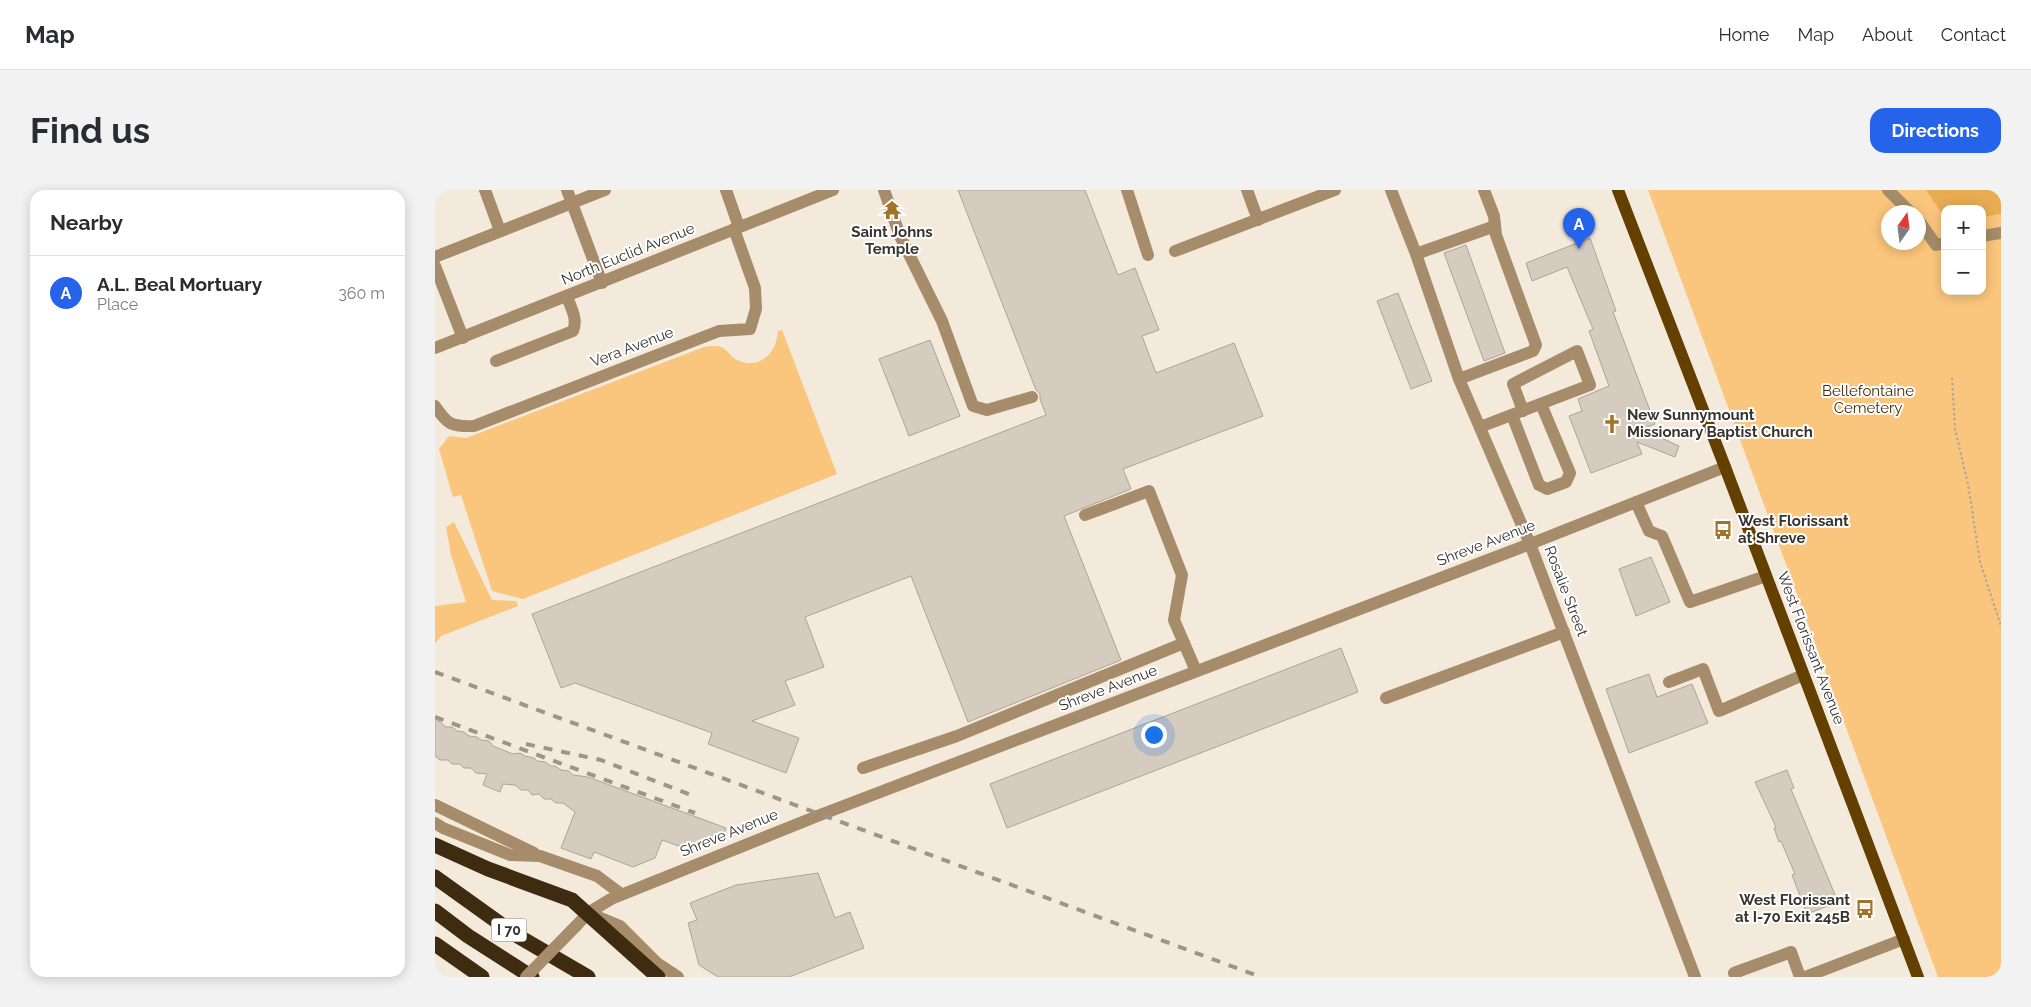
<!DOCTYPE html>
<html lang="en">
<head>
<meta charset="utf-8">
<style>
  :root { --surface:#fff; --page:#f2f2f3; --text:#2b2b33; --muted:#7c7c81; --line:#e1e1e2; --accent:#2563eb }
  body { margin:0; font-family:Raleway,sans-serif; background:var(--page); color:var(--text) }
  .controls { position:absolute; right:15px; top:15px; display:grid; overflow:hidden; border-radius:10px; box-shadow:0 2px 12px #0003 }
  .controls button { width:45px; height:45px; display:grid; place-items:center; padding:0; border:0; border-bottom:1px solid var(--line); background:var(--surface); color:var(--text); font:25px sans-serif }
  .compass { position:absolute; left:1446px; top:15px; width:45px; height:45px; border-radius:50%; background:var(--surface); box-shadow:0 2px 12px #0003; rotate:14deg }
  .you { position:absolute; left:718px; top:544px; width:18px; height:18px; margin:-12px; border:4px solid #fff; border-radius:50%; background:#1a73e8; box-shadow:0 0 0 8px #1a73e833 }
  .badge { display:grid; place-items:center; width:32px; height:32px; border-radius:50%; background:var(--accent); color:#fff; font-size:16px; font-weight:700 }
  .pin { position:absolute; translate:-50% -41px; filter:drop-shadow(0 1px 2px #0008) }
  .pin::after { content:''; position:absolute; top:26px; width:18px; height:15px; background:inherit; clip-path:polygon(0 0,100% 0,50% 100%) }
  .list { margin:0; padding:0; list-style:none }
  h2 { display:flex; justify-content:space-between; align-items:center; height:65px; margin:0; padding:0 20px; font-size:21px }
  h2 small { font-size:16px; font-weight:400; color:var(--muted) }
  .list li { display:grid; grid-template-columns:32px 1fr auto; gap:15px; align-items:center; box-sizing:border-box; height:75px; padding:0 20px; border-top:1px solid var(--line) }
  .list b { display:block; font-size:19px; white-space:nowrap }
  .list p { margin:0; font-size:16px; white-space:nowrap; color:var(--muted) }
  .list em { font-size:16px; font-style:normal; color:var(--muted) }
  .map { position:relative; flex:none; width:1566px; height:787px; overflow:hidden; border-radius:15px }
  header { display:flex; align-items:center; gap:30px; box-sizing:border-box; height:70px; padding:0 25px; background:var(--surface); border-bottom:1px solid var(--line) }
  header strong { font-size:24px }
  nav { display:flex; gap:28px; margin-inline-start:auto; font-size:18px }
  .intro { display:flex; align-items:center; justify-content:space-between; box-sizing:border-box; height:120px; padding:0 30px }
  h1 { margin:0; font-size:35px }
  .button { padding:12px 22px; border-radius:15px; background:var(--accent); color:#fff; font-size:18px; font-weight:700 }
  main { display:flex; gap:30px; padding:0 30px }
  aside { flex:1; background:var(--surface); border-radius:15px; box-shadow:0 2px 12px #0003 }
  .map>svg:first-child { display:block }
</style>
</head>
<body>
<header>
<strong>Map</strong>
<nav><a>Home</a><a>Map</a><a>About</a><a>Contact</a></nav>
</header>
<div class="intro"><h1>Find us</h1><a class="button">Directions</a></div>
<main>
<aside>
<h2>Nearby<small></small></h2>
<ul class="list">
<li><span class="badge">A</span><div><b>A.L. Beal Mortuary</b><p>Place</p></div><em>360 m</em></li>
</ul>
</aside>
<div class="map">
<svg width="1566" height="787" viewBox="0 0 1566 787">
  <rect width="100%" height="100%" fill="#f4eadc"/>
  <g fill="#fac57c" fill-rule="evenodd">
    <path d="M1213,0h353v787h-63zM1510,19h37v82h-37zM1454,22h30v30h-30z"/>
    <path d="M347,140l55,144 -314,125 -31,-8 -31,-96 -8,2 -14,-48 10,-13 17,2 238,-91c28,-5 20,10 38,15 21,6 35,-12 36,-31z"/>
    <path d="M19,332l38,78 24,1 2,5 -77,30 -6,8v-38l31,-4 -15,-47 -5,-28z"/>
  </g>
  <path fill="#e8ac53" d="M1491,0h75v24l-19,3v-8h-37v9z"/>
  <g fill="#d5cbbe" stroke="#ada497">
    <path d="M523,0h127l33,85 17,-7 24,62 -17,6 14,37 78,-30 29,73 -140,53 8,20 -67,27 57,144 -153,62 -57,-146 -106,41 19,50 -39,14 10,24 -43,16 47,17 -13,35 -78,-29 4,-11 -137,-50 -14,5 -29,-74 514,-199 -6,-16v-5l-4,-4z"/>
    <path d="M1155,48l26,73 -3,1 42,112 -13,5 37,17 -4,11 -38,-15 5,12 -51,19 -22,-57 13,-5 -4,-12 31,-13 -20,-55 4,-2 -26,-62 -35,14 -6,-18z"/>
    <path d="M1031,55l39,108 -21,8 -40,-108z"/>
    <path d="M963,103l34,88 -21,8 -34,-88z"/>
    <path d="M495,150l30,76 -51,20 -30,-77z"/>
    <path d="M1216,367l19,45 -34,14 -17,-47z"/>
    <path d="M906,458l17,44 -351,136 -17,-44z"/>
    <path d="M1214,484l8,23 35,-13 16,39 -79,30 -23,-64z"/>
    <path d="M0,528l11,9h6l5,4 7,1 5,4 8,1 4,3 8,1 4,5 20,8 7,-1 5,3 9,2 3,3 8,1 6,4h4l6,4 8,1 4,4 15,2 138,51 -3,9 -33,13 -28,-10 -7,18 -22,9 -39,-15 -3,7 -30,-11 14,-36 -12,-9h-7l-5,-4h-7l-5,-5 -7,1 -4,-5h-7l-6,-5 -12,-1 -3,8 -17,-7 4,-11 -11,-1 -5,-5h-7l-4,-4h-8l-4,-4h-8l-5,-4z"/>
    <path d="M1352,580l7,18 -3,1 47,113 -31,12 -15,-39 3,-1 -14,-33 -2,1 -5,-14 2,-1 -21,-45z"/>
    <path d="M383,683l17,45 15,-6 14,36 -75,29h-71l-19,-12 -11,-42 9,-3 -7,-17 46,-18z"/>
  </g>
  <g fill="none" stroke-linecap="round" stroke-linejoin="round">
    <path stroke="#ada59b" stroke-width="2" stroke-dasharray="2.5 2.5" stroke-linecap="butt" d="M1517,188l3,51 13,55 12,78 21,64"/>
    <g stroke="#a68c6a" stroke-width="12">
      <path d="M50,0l15,41"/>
      <path d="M132,0l35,93"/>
      <path d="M291,0l13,37"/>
      <path d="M449,0l16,46 42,85 31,85 14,4 45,-13"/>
      <path d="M692,0l21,65"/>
      <path d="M812,0l11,30"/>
      <path d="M956,0l25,64 43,125 71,165 165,433"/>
      <path d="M1453,0l22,22"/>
      <path d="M1484,31l17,24 9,-2"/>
      <path d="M1547,46l19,-3"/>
      <path d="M740,61l160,-61"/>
      <path d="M981,64l79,-28"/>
      <path d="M0,67l170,-67"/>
      <path d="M0,76l28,72"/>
      <path d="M0,158l398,-158"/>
      <path d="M61,171l77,-30c5,-12 -2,-23 -6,-34"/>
      <path d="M1024,189l74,-28 3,-6 -40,-110 -2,-19 -10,-26"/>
      <path d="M0,216c12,18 16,21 39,20l245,-95 31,-2 6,-20 -1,-21 -21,-59"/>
      <path d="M1077,225l27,70 8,4 19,-7 4,-9 -29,-69"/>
      <path d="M1045,237c37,-14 74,-28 110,-42l-13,-34 -64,33 10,27"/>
      <path d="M1201,312l13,29 13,5 28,66 76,-26"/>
      <path d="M650,325l64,-24 33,84 -8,45 22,51"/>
      <path d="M1234,492l34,-13 16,42 84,-36"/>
      <path d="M951,508l178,-66"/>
      <path d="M428,578l94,-32 227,-93"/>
      <path d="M0,615l99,48"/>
      <path d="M0,633l8,5 67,27 30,1 57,20 24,18"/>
      <path d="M156,724l29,12 37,37 21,14"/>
      <path d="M141,736l12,-13 23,-14 209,-84 710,-271 195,-77"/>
      <path d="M1301,787l-2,-4 57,-21 9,25"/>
      <path d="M1370,787l99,-38"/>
    </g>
    <path stroke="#634000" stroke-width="12" d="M1183,0l107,277 193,510"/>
    <g stroke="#3f2b0f" stroke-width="15">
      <path d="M0,655l53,24 84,31 86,77"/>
      <path d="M0,687l81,58 72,42"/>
      <path d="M0,721l33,25 64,41"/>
      <path d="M0,754l47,33"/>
    </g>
    <g stroke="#9c958b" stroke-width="4" stroke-dasharray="9 9" stroke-linecap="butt">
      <path d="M0,482l826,305"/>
      <path d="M0,527l260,96"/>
      <path d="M91,554l75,16 95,37"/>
    </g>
    <path stroke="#a68c6a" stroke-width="12" d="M91,787l50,-51"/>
  </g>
  <defs>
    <g id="temple-bare" transform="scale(1.5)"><path d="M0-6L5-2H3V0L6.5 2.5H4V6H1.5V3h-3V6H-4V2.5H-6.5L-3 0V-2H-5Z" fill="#a47328" stroke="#fff" stroke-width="2.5" paint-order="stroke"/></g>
    <g id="church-bare" transform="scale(1.5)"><path d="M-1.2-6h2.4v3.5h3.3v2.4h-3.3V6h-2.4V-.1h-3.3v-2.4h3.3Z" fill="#a47328" stroke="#fff" stroke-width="2.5" paint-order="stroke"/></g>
    <g id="bus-bare" transform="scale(1.5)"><path d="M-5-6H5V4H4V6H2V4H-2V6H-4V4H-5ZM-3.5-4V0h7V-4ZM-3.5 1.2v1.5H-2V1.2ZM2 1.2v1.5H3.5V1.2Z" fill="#a47328" stroke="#fff" stroke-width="2.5" paint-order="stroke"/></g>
  </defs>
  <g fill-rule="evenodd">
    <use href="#temple-bare" x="457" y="20"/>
    <use href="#church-bare" x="1177" y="234"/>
    <use href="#bus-bare" x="1288" y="340"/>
    <use href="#bus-bare" x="1430" y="719"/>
  </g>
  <g text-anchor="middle" stroke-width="4" stroke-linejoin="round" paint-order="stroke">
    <rect fill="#fff" stroke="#73706d" stroke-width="1" x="56.5" y="728.5" width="35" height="23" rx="4"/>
    <g font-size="14" font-weight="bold" fill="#37332e">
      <text x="74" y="745">I 70</text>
    </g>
    <g font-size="15" font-weight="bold" fill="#37332e" stroke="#fff" text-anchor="start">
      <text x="457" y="47" text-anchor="middle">Saint Johns<tspan x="457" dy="17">Temple</tspan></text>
      <text x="1192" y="230">New Sunnymount<tspan x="1192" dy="17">Missionary Baptist Church</tspan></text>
      <text x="1303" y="336">West Florissant<tspan x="1303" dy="17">at Shreve</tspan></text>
      <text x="1415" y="715" text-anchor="end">West Florissant<tspan x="1415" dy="17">at I-70 Exit 245B</tspan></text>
    </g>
    <g font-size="15" fill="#37332e" stroke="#fff">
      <text transform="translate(193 64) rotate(-22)" y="5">North Euclid Avenue</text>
      <text transform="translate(197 157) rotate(-21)" y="5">Vera Avenue</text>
      <text transform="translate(1051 353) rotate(-21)" y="5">Shreve Avenue</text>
      <text transform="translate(1131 401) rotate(69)" y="5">Rosalie Street</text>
      <text transform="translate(1376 458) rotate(69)" y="5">West Florissant Avenue</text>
      <text transform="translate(673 498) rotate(-21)" y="5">Shreve Avenue</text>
      <text transform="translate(294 643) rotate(-22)" y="5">Shreve Avenue</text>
    </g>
    <g font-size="15" fill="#432b04" stroke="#fff">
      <text x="1433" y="206">Bellefontaine<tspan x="1433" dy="17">Cemetery</tspan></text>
    </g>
  </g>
</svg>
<div class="controls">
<button>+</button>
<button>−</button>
</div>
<svg class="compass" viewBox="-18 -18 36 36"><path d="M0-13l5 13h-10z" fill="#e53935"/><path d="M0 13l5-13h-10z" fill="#7c7c81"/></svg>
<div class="you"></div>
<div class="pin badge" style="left:1144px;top:59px">A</div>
</div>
</main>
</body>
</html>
